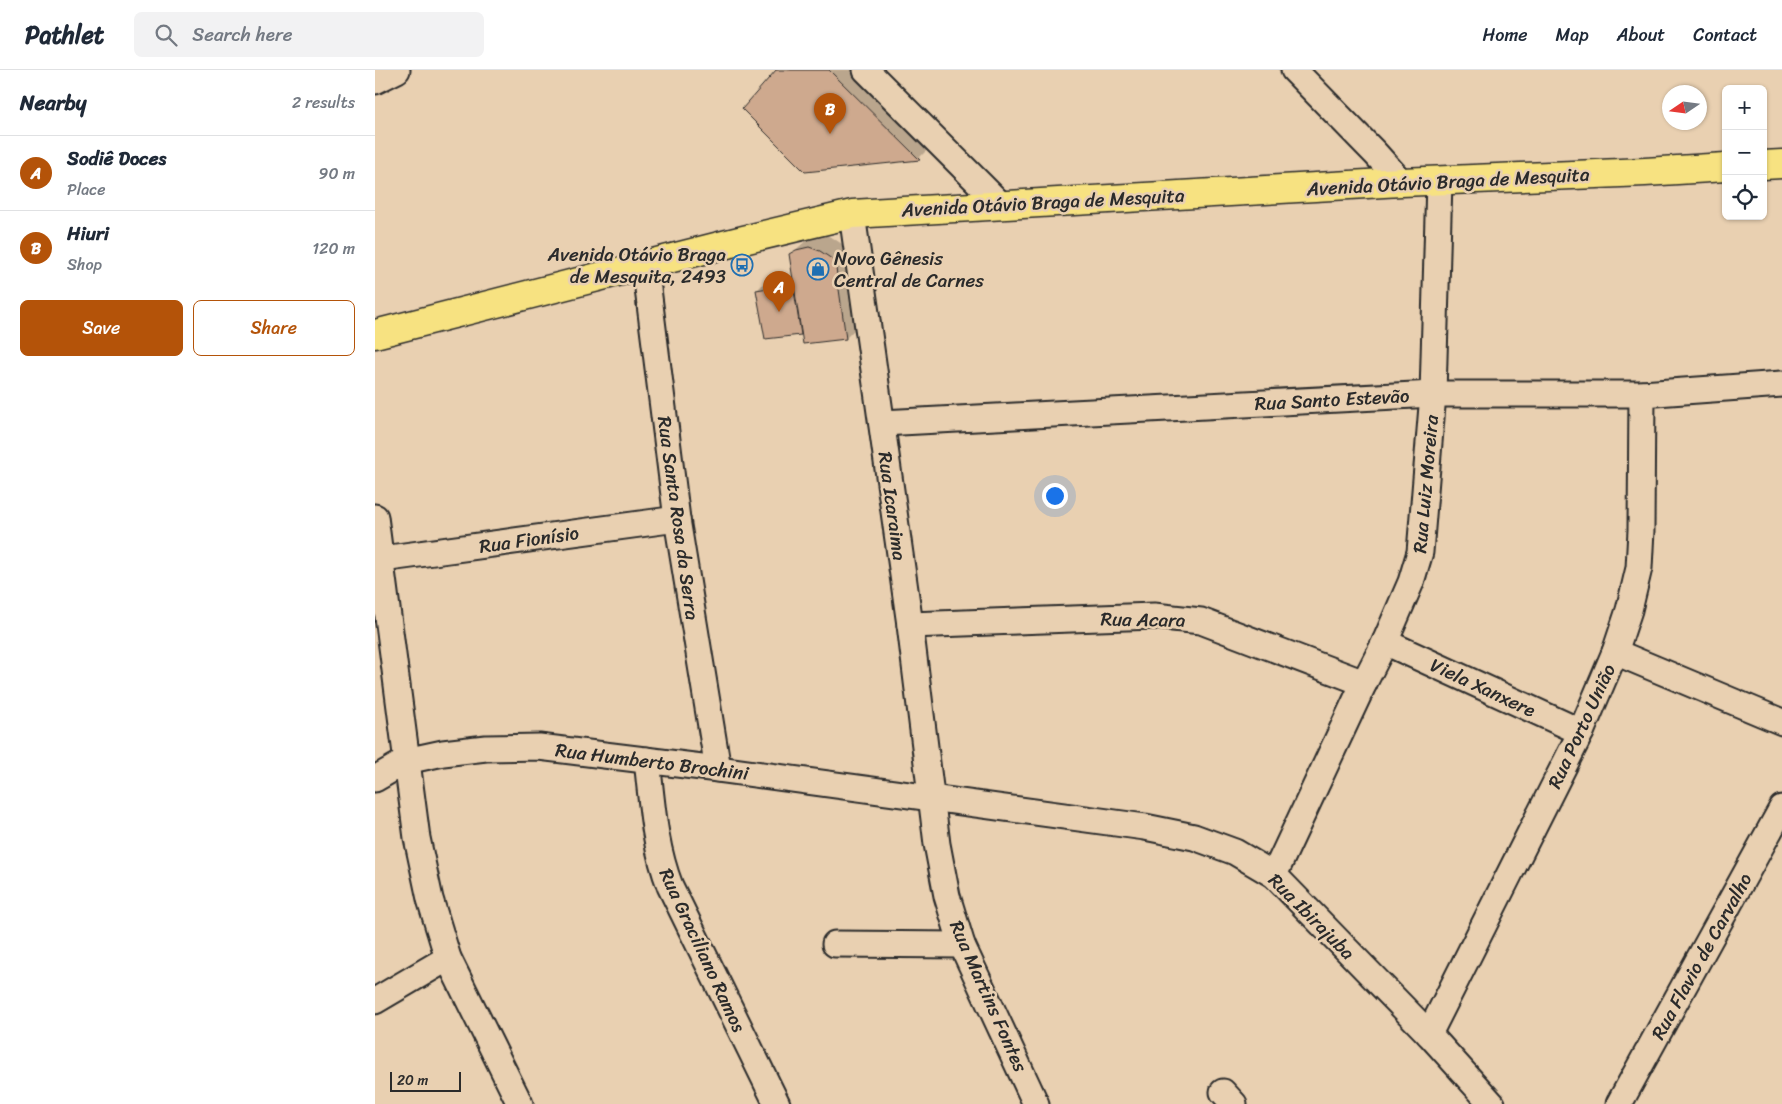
<!DOCTYPE html>
<html lang="en">
<head>
<meta charset="utf-8">
<style>
  :root { --surface:#fff; --page:#f2f2f3; --text:#1f2937; --muted:#747a83; --line:#e0e1e3; --accent:#b45309 }
  body { margin:0; font-family:Sriracha,sans-serif; background:var(--page); color:var(--text) }
  .controls { position:absolute; right:15px; top:15px; display:grid; overflow:hidden; border-radius:8px; box-shadow:0 1px 4px #0004 }
  .controls button { width:45px; height:45px; display:grid; place-items:center; padding:0; border:0; border-bottom:1px solid var(--line); background:var(--surface); color:var(--text); font:25px sans-serif }
  .compass { position:absolute; left:1287px; top:15px; width:45px; height:45px; border-radius:50%; background:var(--surface); box-shadow:0 1px 4px #0004; rotate:257deg }
  .scale { position:absolute; left:15px; bottom:12px; width:71px; box-sizing:border-box; padding-left:5px; border:2px solid #2b2b2b; border-top:0; font-size:14px; line-height:18px; white-space:nowrap; color:#2b2b2b; -webkit-text-stroke:4px #e9d0b1; paint-order:stroke }
  .you { position:absolute; left:679px; top:425px; width:18px; height:18px; margin:-12px; border:4px solid #fff; border-radius:50%; background:#1a73e8; box-shadow:0 0 0 8px #1a73e833 }
  .badge { display:grid; place-items:center; width:32px; height:32px; border-radius:50%; background:var(--accent); color:#fff; font-size:16px; font-weight:700 }
  .pin { position:absolute; translate:-50% -41px; filter:drop-shadow(0 1px 2px #0008) }
  .pin::after { content:''; position:absolute; top:26px; width:18px; height:15px; background:inherit; clip-path:polygon(0 0,100% 0,50% 100%) }
  .list { margin:0; padding:0; list-style:none }
  h2 { display:flex; justify-content:space-between; align-items:center; height:65px; margin:0; padding:0 20px; font-size:21px }
  h2 small { font-size:16px; font-weight:400; color:var(--muted) }
  .list li { display:grid; grid-template-columns:32px 1fr auto; gap:15px; align-items:center; box-sizing:border-box; height:75px; padding:0 20px; border-top:1px solid var(--line) }
  .list b { display:block; font-size:19px; white-space:nowrap }
  .list p { margin:0; font-size:16px; white-space:nowrap; color:var(--muted) }
  .list em { font-size:16px; font-style:normal; color:var(--muted) }
  .actions { display:flex; gap:10px; padding:15px 20px }
  .actions a { flex:1; padding:11px 0; border:1px solid var(--accent); border-radius:8px; text-align:center; font-size:18px; color:var(--accent) }
  .actions .main { background:var(--accent); color:#fff }
  .icon { flex:none; width:28px; height:28px; fill:none; stroke:currentColor; stroke-width:2; stroke-linecap:round; stroke-linejoin:round }
  .map { position:relative; flex:none; width:1407px; height:1034px; overflow:hidden }
  header { display:flex; align-items:center; gap:30px; box-sizing:border-box; height:70px; padding:0 25px; background:var(--surface); border-bottom:1px solid var(--line) }
  header strong { font-size:24px }
  nav { display:flex; gap:28px; margin-inline-start:auto; font-size:18px }
  .search { width:350px; height:45px; background:var(--page); display:flex; align-items:center; gap:12px; box-sizing:border-box; padding:0 18px; border-radius:8px; color:var(--muted); font-size:19px }
  main { display:flex }
  aside { flex:1; background:var(--surface) }
  .map>svg:first-child { display:block }
</style>
</head>
<body>
<header>
<strong>Pathlet</strong>
<div class="search"><svg class="icon" aria-label="search" viewBox="0 0 24 24"><circle cx="10" cy="10" r="6"/><path d="M15 15l6 6"/></svg>Search here</div>
<nav><a>Home</a><a>Map</a><a>About</a><a>Contact</a></nav>
</header>
<main>
<aside>
<h2>Nearby<small>2 results</small></h2>
<ul class="list">
<li><span class="badge">A</span><div><b>Sodiê Doces</b><p>Place</p></div><em>90 m</em></li>
<li><span class="badge">B</span><div><b>Hiuri</b><p>Shop</p></div><em>120 m</em></li>
</ul>
<div class="actions"><a class="main">Save</a><a>Share</a></div>
</aside>
<div class="map">
<svg width="1407" height="1034" viewBox="0 0 1407 1034">
  <rect width="100%" height="100%" fill="#e9d0b1"/>
  <filter id="ink" filterUnits="userSpaceOnUse"><feTurbulence type="fractalNoise" baseFrequency=".02" numOctaves="2"/><feDisplacementMap in="SourceGraphic" scale="10" xChannelSelector="R" yChannelSelector="G"/><feConvolveMatrix kernelMatrix="1 2 1 2 8 2 1 2 1" color-interpolation-filters="sRGB"/></filter>
  <g filter="url(#ink)">
    <g fill="#0003">
      <path d="M402,0h87l72,71 -17,17 -114,13z"/>
      <path d="M448,164l10,4 15,10 11,77 -13,13 -44,-4 -36,3 -9,-47 9,-9 27,-4 -3,-22 20,-18z"/>
    </g>
    <g fill="#cea98e" stroke="#2b2b2b">
      <path d="M401,0h53l91,90 -115,12 -63,-63z"/>
      <path d="M434,177l11,4 15,10 11,78 -43,5 -14,-90 7,-4z"/>
      <path d="M418,214l8,51 -36,4 -9,-49z"/>
    </g>
    <g fill="none" stroke-linecap="round" stroke-linejoin="round">
      <g stroke="#2b2b2b" stroke-width="29">
        <g id="minor">
          <path d="M491,0l134,134"/>
          <path d="M919,0l81,83 26,29"/>
          <path d="M0,11l22,-11"/>
          <path d="M477,144l58,411 27,219 10,52 15,49 74,159"/>
          <path d="M270,195l32,254 41,250"/>
          <path d="M507,353l551,-29h209l140,-10"/>
          <path d="M0,447l42,321 13,61 18,59 72,146"/>
          <path d="M7,489l295,-40"/>
          <path d="M535,555l244,-9 47,5 163,62"/>
          <path d="M1010,572l196,90"/>
          <path d="M1240,582l167,70"/>
          <path d="M272,690c5,43 7,85 23,126l107,218"/>
          <path d="M0,709l31,-18 37,-8 43,-5 53,-1 179,22 427,58 49,10 41,15 39,23 155,159 63,70"/>
          <path d="M899,805l90,-192 21,-41 26,-60 9,-30 13,-158 6,-213"/>
          <path d="M460,874l127,1"/>
          <path d="M0,931l73,-43"/>
          <path d="M1054,964l152,-302 34,-80 14,-42 10,-42 2,-38 1,-136"/>
          <path d="M848,1022l11,12"/>
          <path d="M1244,1034l163,-296"/>
        </g>
      </g>
      <g stroke="#2b2b2b" stroke-width="31">
        <g id="major">
          <path d="M1388,95l19,-1"/>
          <path d="M0,264l360,-92 117,-28 549,-32 244,-10 81,-5"/>
        </g>
      </g>
      <use href="#minor" stroke="#e9d0b1" stroke-width="25"/>
      <use href="#major" stroke="#f7e281" stroke-width="28"/>
    </g>
  </g>
  <defs>
    <g id="bus-ring" transform="scale(1.125)"><circle r="9.5" fill="#e9d0b1" stroke="#1f6fb2" stroke-width="1.5"/><path d="M-5-6H5V4H4V6H2V4H-2V6H-4V4H-5ZM-3.5-4V0h7V-4ZM-3.5 1.2v1.5H-2V1.2ZM2 1.2v1.5H3.5V1.2Z" fill="#1f6fb2"/></g>
    <g id="shop-ring" transform="scale(1.125)"><circle r="9.5" fill="#e9d0b1" stroke="#1f6fb2" stroke-width="1.5"/><path d="M-5-2.5h2.3a2.7 3.5 0 0 1 5.4 0H5L5.5 6h-11ZM-1.5-2.5h3a1.5 2.3 0 0 0-3 0Z" fill="#1f6fb2"/></g>
  </defs>
  <g fill-rule="evenodd">
    <use href="#bus-ring" x="367" y="195"/>
    <use href="#shop-ring" x="443" y="199"/>
  </g>
  <g text-anchor="middle" stroke-width="5" stroke-linejoin="round" paint-order="stroke">
    <g font-size="19" fill="#2b2b2b" stroke="#e9d0b1">
      <text transform="translate(1073 111) rotate(-3)" y="7">Avenida Otávio Braga de Mesquita</text>
      <text transform="translate(668 132) rotate(-3)" y="7">Avenida Otávio Braga de Mesquita</text>
      <text transform="translate(957 329) rotate(-3)" y="7">Rua Santo Estevão</text>
      <text transform="translate(1050 414) rotate(-85)" y="7">Rua Luiz Moreira</text>
      <text transform="translate(518 436) rotate(82)" y="7">Rua Icaraima</text>
      <text transform="translate(304 448) rotate(82)" y="7">Rua Santa Rosa da Serra</text>
      <text transform="translate(154 469) rotate(-8)" y="7">Rua Fionísio</text>
      <text transform="translate(768 549) rotate(1)" y="7">Rua Acara</text>
      <text transform="translate(1108 617) rotate(25)" y="7">Viela Xanxere</text>
      <text transform="translate(1206 656) rotate(-65)" y="7">Rua Porto União</text>
      <text transform="translate(277 691) rotate(7)" y="7">Rua Humberto Brochini</text>
      <text transform="translate(937 846) rotate(45)" y="7">Rua Ibirajuba</text>
      <text transform="translate(328 880) rotate(65)" y="7">Rua Graciliano Ramos</text>
      <text transform="translate(1326 886) rotate(-61)" y="7">Rua Flavio de Carvalho</text>
      <text transform="translate(614 926) rotate(66)" y="7">Rua Martins Fontes</text>
    </g>
    <g font-size="19" fill="#2b2b2b" stroke="#e9d0b1" text-anchor="end">
      <text x="351" y="191">Avenida Otávio Braga<tspan x="351" dy="22">de Mesquita, 2493</tspan></text>
      <text x="459" y="195" text-anchor="start">Novo Gênesis<tspan x="459" dy="22">Central de Carnes</tspan></text>
    </g>
  </g>
</svg>
<div class="controls">
<button>+</button>
<button>−</button>
<button><svg class="icon" aria-label="locate" viewBox="0 0 24 24"><circle cx="12" cy="12" r="6"/><path d="M12 2v4M12 18v4M2 12h4M18 12h4"/></svg></button>
</div>
<svg class="compass" viewBox="-18 -18 36 36"><path d="M0-13l5 13h-10z" fill="#e53935"/><path d="M0 13l5-13h-10z" fill="#747a83"/></svg>
<div class="scale">20 m</div>
<div class="you"></div>
<div class="pin badge" style="left:404px;top:242px">A</div>
<div class="pin badge" style="left:455px;top:64px">B</div>
</div>
</main>
</body>
</html>
